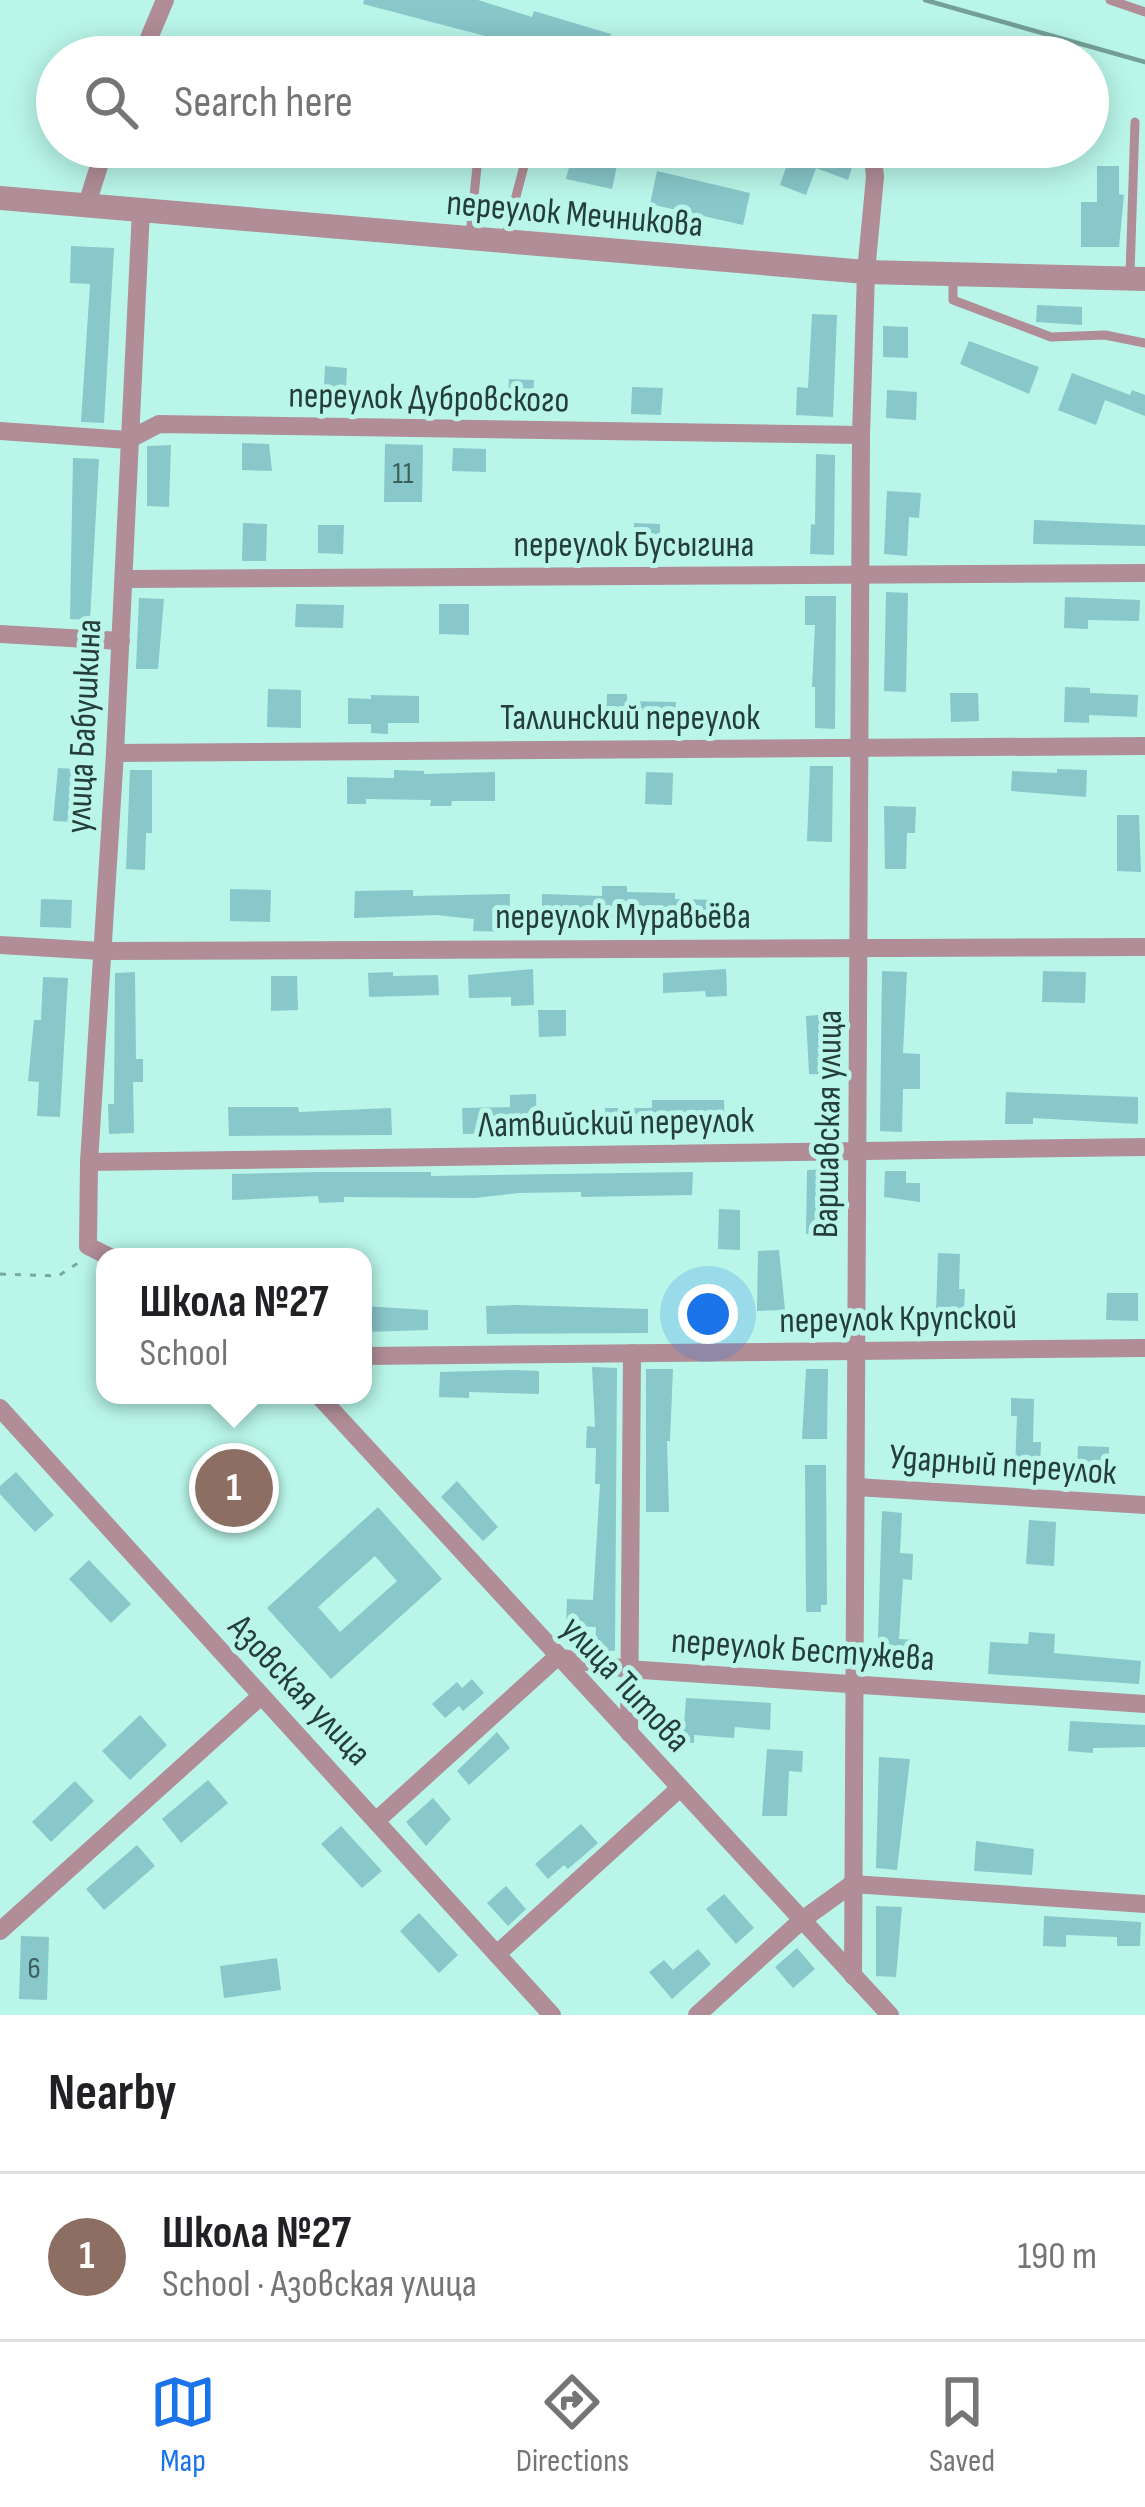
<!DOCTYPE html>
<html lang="en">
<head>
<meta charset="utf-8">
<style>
  :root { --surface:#fff; --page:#f2f2f2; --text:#202124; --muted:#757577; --line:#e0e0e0; --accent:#1a73e8 }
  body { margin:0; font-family:"Sofia Sans Condensed",sans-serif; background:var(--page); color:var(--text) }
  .you { position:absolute; left:708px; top:1314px; width:42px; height:42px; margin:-30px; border:9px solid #fff; border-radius:50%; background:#1a73e8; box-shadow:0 0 0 18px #1a73e833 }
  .badge { display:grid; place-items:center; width:78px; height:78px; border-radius:50%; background:var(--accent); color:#fff; font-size:39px; font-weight:700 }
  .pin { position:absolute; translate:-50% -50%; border:6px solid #fff; box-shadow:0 3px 12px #0006 }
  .popup { position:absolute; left:96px; top:1248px; width:276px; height:156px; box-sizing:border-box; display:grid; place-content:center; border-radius:24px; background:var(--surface); filter:drop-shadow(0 3px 9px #0005); font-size:39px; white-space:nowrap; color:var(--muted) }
  .popup b { font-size:45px; color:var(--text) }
  .popup::after { content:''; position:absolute; left:50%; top:100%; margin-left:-24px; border:24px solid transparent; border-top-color:var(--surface) }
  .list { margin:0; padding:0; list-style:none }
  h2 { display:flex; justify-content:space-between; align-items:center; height:156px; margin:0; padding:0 48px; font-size:51px }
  h2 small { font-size:39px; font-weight:400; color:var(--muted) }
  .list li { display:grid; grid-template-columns:78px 1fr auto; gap:36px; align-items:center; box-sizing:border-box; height:168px; padding:0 48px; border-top:3px solid var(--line) }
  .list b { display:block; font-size:45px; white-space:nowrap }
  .list p { margin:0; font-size:39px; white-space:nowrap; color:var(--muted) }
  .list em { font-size:39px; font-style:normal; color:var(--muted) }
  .icon { flex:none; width:66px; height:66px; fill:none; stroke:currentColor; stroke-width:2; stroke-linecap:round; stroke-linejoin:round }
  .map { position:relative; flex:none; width:1145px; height:2015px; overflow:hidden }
  .search { position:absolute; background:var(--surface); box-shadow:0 6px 30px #0003; left:36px; right:36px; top:36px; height:132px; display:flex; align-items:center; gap:30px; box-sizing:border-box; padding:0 42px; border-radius:66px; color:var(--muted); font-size:45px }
  .sheet { height:324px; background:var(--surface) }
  nav { display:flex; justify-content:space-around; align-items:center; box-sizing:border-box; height:168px; border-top:3px solid var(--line); background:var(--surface); font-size:33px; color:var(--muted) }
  nav a { display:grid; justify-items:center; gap:6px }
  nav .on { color:var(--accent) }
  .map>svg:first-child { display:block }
</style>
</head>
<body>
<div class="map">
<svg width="1145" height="2015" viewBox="0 0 1145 2015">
  <rect width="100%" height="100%" fill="#b9f6e9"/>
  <g fill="#88c7ca" fill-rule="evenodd">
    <path d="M364,0h114l54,17 2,-6 77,23 -7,23h-38l-203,-53z"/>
    <path d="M605,147h16l-9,42 -46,-10 7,-28 28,6z"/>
    <path d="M793,147h38l25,8 -8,25 -32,-12 -10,27 -26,-10z"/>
    <path d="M1097,166h22v28l5,1 -5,52h-38v-45h16z"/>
    <path d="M657,171l93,22 -7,32 -93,-21z"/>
    <path d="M71,246l43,2 -10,175 -23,-1 9,-138 -20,-1z"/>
    <path d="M1037,305l45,2v18l-46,-3z"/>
    <path d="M812,314l25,1 -4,102 -37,-2 1,-28 11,1z"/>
    <path d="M883,326l25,1v31l-25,-1z"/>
    <path d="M969,341l70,26 -10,27 -69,-30z"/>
    <path d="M325,366l22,2 -2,39h-22z"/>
    <path d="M1072,373l58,22 2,-5 13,5v21l-40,-16 -9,25 -38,-15z"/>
    <path d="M509,379l25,1 -2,32 -25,-1z"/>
    <path d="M632,387l31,1 -2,27 -30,-1z"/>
    <path d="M887,390l30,2 -1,28 -30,-2z"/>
    <path d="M242,443l27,1 3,27 -30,-1z"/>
    <path d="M385,444l38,1 -1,57h-38z"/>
    <path d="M171,445l-2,62 -22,-1v-60z"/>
    <path d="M453,448l33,1v23l-34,-1z"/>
    <path d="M816,454l19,1 -1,100 -24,-1 1,-30 4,1z"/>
    <path d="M73,458l26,1 -9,161 -20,-1z"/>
    <path d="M887,491l34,2 -2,25 -10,-1 -2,39 -23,-2z"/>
    <path d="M1034,520l111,5v21l-112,-2z"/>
    <path d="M243,523l24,1 -1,37h-24z"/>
    <path d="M634,523l26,1v29l-26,-1z"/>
    <path d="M318,525h26l-1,29 -25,-1z"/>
    <path d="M886,592l22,1 -2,99 -22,-1z"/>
    <path d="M805,596h31l-1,133 -20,-1v-41h-3l3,-62h-10z"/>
    <path d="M1065,597l75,3 -1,21 -51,-1v9l-24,-1z"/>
    <path d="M139,598l25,1 -6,70h-22z"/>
    <path d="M296,604l48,1 -1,23 -48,-1z"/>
    <path d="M439,604h30v31l-30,-1z"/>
    <path d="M1065,687l25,1v5l48,2 -1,22 -48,-2v8l-25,-1z"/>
    <path d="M268,689l33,1v38l-34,-1z"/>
    <path d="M950,693h28l1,28 -28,1z"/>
    <path d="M607,694h20v7l49,1 -1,22 -69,1z"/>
    <path d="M371,695l48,1v27h-31v11l-17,-1v-9h-23v-26l23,1z"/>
    <path d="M810,766h23l-1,76 -25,-1z"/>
    <path d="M58,768l18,1 -2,53 -21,-1z"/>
    <path d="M1057,769l30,1 -1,27 -75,-6 1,-20 45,2z"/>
    <path d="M130,770h22v63h-6l-1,37 -19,-1z"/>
    <path d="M394,770l30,1v3l71,-2v29h-43l-1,5h-21l1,-6 -65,-1v5h-19v-27l47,1z"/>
    <path d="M646,772l27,1 -1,32 -27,-1z"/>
    <path d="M884,806l32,1 -1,26h-8l-1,36h-21z"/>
    <path d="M1117,815h22l2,57 -24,-1z"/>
    <path d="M602,886h25v6l48,1v6l49,1 -1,28 -73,-2v-8l-61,-2v10h-20v-7l-27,-1v-24l60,2z"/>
    <path d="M230,889l41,1 -1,32 -40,-1z"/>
    <path d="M413,890v6l97,-2 -1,38 -36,-1 1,-12 -38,-4 -82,3 1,-27z"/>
    <path d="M41,899l31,1 -1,28 -31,-1z"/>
    <path d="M533,969l1,36 -23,1v-9l-42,1 -1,-23z"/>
    <path d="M726,969l1,27 -21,1 -1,-6 -42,2v-20z"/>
    <path d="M882,971l25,1 -4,81 17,1v35h-17l-1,43 -22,-1z"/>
    <path d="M1043,971l43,1 -1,31 -43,-1z"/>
    <path d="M135,972l1,87h7v23h-10l1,51 -25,1 -1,-30h6l1,-131z"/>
    <path d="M393,972v4l45,-1 1,20 -70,2 -1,-24z"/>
    <path d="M271,976h26l1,34 -27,1z"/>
    <path d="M43,977l25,1 -8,139 -23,-1 2,-34 -11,-1 6,-61h7z"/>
    <path d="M538,1010h28v26l-27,1z"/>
    <path d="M831,1014l-1,61 -21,-1 -3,-58z"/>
    <path d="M1006,1092l132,5v27l-105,-6v6h-28z"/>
    <path d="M536,1094l1,38 -74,2 -1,-26 48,-1v-12z"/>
    <path d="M652,1100h72l1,31 -119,4 -1,-27h47z"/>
    <path d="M228,1107h70l1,5 92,-4 1,27 -163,1z"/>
    <path d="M829,1169l-1,64 -22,1 1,-64z"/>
    <path d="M885,1171h21v12h14v19l-36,-5z"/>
    <path d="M318,1172h113v4l262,-4 -1,23 -111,2v-5l-62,1 -44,5 -131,-1v5l-25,1 -1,-7 -86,4v-26z"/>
    <path d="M719,1209l21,1v40l-22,-1z"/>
    <path d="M779,1250l6,60 -28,1 1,-60z"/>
    <path d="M938,1253l22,1 -1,35h6l-1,24 -28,-1z"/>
    <path d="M1107,1293h31v28l-32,-1z"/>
    <path d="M517,1305l131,4v24l-161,1 -1,-28z"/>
    <path d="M363,1306l65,4v20l-65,2z"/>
    <path d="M592,1367l25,1 -2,283 -20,-1 1,-23 -30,-1 1,-27 26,1 7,-116h-5l1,-36h-10l1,-22 8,1z"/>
    <path d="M646,1369h27l-3,72h-3l2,71h-23z"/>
    <path d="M806,1369h22l-1,70h-25z"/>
    <path d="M512,1370l27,1v23l-70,-2v6l-30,-1 1,-25z"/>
    <path d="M1011,1398l23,1 -1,43h8l-1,27 -25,-1 2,-52h-6z"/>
    <path d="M1078,1446l31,1v26l-32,-1z"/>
    <path d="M805,1465h21l1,140h-6v7h-15z"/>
    <path d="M16,1472l38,43 -19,17 -35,-38v-8z"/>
    <path d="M457,1481l41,46 -15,14 -42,-44z"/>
    <path d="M378,1507l64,72 -111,100 -64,-71zM375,1556l22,25 -57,51 -22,-25z"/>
    <path d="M882,1511l20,2 -2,40 13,1 -1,26 -9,-1 -4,60 18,1 -2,30 -38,-2z"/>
    <path d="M1029,1520l27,2 -2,44 -28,-2z"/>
    <path d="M89,1560l42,44 -20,19 -42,-44z"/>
    <path d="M1029,1632l26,2 -1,19 87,8 -2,23 -151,-10 2,-32 38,2z"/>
    <path d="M472,1679l12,14 -21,18 -4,-5 -14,12 -13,-14 25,-22 5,6z"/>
    <path d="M686,1698l85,5 -1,27 -35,-3 -1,11 -40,-3v8l-22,-1 2,-17h10z"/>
    <path d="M140,1715l27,30 -37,35 -28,-29z"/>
    <path d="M1070,1721l75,4v22l-52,1v5l-25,-2z"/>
    <path d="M497,1732l13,16 -41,37 -12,-14z"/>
    <path d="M767,1749l36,2 -1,21 -13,-1 -2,45h-25z"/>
    <path d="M879,1757l31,2 -13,111 -21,-2z"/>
    <path d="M208,1780l20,23 -47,40 -19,-24z"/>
    <path d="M75,1781l19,20 -43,41 -19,-20z"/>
    <path d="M433,1798l18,21 -25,27 -20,-24z"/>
    <path d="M581,1824l17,19 -30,26 -4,-4 -16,14 -13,-15z"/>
    <path d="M341,1826l41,45 -20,17 -41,-44z"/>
    <path d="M976,1841l58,8 -2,26 -58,-4z"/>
    <path d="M137,1845l18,21 -51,44 -18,-21z"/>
    <path d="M506,1886l20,23 -18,17 -21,-23z"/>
    <path d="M724,1894l30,34 -18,16 -30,-35z"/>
    <path d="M876,1906l26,1 -6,70 -20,-1z"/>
    <path d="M419,1913l39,42 -19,18 -39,-42z"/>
    <path d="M1044,1916l97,6 -1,24h-23v-9l-51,-2v12l-23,-1z"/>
    <path d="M21,1936l28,1 -2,63 -28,-1z"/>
    <path d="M797,1948l18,21 -22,19 -18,-21z"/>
    <path d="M698,1949l13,15 -39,35 -23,-27 15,-12 9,10z"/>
    <path d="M277,1958l4,32 -57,8 -4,-32z"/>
  </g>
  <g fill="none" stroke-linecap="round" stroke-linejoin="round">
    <path stroke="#7aa89e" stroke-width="3" stroke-dasharray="6 9" stroke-linecap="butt" d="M0,1274l58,2 20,-13"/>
    <g stroke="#b08d97" stroke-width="9">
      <path d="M1110,0l35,12"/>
      <path d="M365,53l17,4"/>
      <path d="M470,235l9,-88"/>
      <path d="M505,238l24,-91"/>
      <path d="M1130,274l5,-152"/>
      <path d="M953,279v21l98,37 54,-2 40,8"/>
    </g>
    <g stroke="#b08d97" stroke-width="18">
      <path d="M141,57l24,-57"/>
      <path d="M795,57l3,-6 24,6"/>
      <path d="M87,204l18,-57"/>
      <path d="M0,431l128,9 31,-16 702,11"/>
      <path d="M124,579l1021,-6"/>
      <path d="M0,634l121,7"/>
      <path d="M115,753l1030,-7"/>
      <path d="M0,945l101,6 1044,-4"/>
      <path d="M89,1162l1056,-15"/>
      <path d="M110,1257l-22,-11 1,-84 26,-409 26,-543"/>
      <path d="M363,1356l782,-8"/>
      <path d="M318,1395l572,620"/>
      <path d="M0,1408l552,607"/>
      <path d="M856,1487l289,18"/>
      <path d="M629,1733l3,-380"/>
      <path d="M377,1820l180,-163 70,12 518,35"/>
      <path d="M0,1931l261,-235"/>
      <path d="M497,1954l183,-166"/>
      <path d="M853,1976l8,-1541 5,-163 9,-95 -3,-30"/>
      <path d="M697,2015l105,-95 50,-36 293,20"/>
    </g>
    <path stroke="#b08d97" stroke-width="24" d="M0,198l866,74 279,7"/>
    <path stroke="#74a097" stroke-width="4.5" d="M925,0l220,62"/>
  </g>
  <g text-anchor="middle" stroke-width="10" stroke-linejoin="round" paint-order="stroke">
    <g font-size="30" fill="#3e605d">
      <text x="403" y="483">11</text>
      <text x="34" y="1978">6</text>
    </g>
    <g font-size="36" fill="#253e39" stroke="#b9f6e9">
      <text transform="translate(575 212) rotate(5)" y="13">переулок Мечникова</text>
      <text transform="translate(429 396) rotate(1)" y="13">переулок Дубровского</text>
      <text x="634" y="556">переулок Бусыгина</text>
      <text x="630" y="729">Таллинский переулок</text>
      <text transform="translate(82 726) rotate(-87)" y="13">улица Бабушкина</text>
      <text x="623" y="928">переулок Муравьёва</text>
      <text transform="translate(616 1121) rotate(-1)" y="13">Латвийский переулок</text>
      <text transform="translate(826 1124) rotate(-89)" y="13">Варшавская улица</text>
      <text transform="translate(898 1317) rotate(-1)" y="13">переулок Крупской</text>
      <text transform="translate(1003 1463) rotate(4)" y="13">Ударный переулок</text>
      <text transform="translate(803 1648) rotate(4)" y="13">переулок Бестужева</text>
      <text transform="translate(627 1683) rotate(47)" y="13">улица Титова</text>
      <text transform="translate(301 1689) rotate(47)" y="13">Азовская улица</text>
    </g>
  </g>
</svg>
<div class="you"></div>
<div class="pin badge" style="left:234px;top:1488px;background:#8d6e63">1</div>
<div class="popup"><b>Школа №27</b>School</div>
<div class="search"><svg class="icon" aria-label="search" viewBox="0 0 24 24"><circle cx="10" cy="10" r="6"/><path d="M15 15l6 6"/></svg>Search here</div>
</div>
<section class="sheet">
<h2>Nearby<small></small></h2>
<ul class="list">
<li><span class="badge" style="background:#8d6e63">1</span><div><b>Школа №27</b><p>School · Азовская улица</p></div><em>190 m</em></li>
</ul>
</section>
<nav>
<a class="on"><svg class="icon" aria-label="map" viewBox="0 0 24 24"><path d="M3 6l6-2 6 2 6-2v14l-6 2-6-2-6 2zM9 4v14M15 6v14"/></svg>Map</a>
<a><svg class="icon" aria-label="directions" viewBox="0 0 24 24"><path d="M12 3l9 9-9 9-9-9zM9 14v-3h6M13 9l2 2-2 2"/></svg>Directions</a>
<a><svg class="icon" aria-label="saved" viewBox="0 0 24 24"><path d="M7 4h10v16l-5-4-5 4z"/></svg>Saved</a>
</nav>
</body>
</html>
